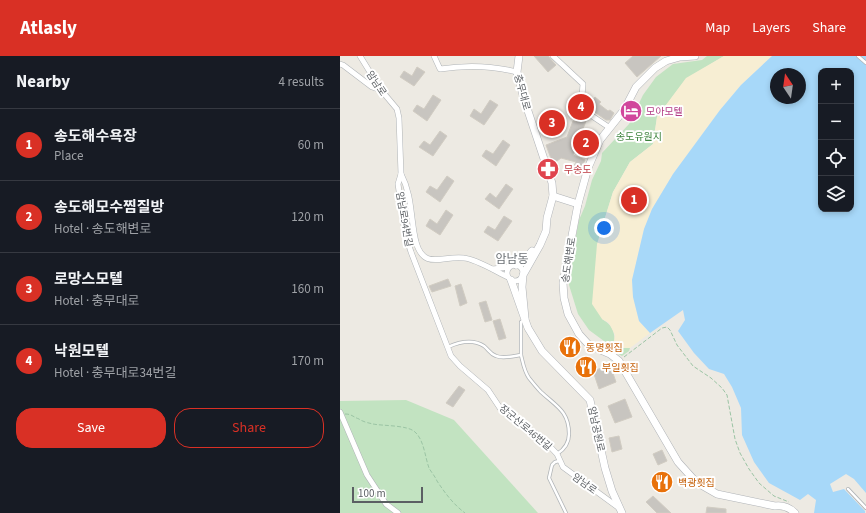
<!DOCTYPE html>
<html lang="en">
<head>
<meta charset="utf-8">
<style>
  :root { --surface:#171b24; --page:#242831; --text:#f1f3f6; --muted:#9ea1a6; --line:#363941; --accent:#d93025 }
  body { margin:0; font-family:"Source Sans 3","Noto Sans KR",sans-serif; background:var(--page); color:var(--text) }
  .controls { position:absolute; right:12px; top:12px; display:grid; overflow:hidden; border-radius:8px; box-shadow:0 2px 6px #0003 }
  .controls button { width:36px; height:36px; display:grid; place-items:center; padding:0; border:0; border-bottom:1px solid var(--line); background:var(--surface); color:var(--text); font:20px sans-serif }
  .compass { position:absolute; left:430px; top:12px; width:36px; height:36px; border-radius:50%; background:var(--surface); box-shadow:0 2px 6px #0003; rotate:347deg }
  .scale { position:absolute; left:12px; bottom:10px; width:71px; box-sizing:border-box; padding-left:4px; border:2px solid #5b5f63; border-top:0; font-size:11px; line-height:14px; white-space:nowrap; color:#5b5f63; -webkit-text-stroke:3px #fff; paint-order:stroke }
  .you { position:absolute; left:264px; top:172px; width:14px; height:14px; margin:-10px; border:3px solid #fff; border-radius:50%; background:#1a73e8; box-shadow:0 0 0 6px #1a73e833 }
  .badge { display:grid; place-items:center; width:26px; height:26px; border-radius:50%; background:var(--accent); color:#fff; font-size:13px; font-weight:700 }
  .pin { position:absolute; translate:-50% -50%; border:2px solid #fff; box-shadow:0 1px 4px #0006 }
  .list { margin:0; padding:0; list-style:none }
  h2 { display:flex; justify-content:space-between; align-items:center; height:52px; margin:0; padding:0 16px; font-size:17px }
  h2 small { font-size:13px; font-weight:400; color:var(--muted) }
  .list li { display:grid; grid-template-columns:26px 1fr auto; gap:12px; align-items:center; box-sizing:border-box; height:72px; padding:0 16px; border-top:1px solid var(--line) }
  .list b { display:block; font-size:15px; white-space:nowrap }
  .list p { margin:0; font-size:13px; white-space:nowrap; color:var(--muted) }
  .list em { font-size:13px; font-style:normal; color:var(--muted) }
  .actions { display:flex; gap:8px; padding:12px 16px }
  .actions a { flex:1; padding:9px 0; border:1px solid var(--accent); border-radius:16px; text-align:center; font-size:14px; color:var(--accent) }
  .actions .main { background:var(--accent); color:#fff }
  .icon { flex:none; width:22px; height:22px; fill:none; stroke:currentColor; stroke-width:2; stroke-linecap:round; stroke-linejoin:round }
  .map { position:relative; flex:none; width:526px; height:457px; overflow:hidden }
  header { display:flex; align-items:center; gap:24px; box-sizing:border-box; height:56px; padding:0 20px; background:var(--accent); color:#fff }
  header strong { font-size:19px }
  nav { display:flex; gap:22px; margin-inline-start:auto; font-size:14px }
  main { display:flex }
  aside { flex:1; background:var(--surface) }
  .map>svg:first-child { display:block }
</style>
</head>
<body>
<header>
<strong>Atlasly</strong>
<nav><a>Map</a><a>Layers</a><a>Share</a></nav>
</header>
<main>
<aside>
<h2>Nearby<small>4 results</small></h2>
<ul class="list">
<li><span class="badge">1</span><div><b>송도해수욕장</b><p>Place</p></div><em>60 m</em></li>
<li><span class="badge">2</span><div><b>송도해모수찜질방</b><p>Hotel · 송도해변로</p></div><em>120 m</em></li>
<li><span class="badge">3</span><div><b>로망스모텔</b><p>Hotel · 충무대로</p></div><em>160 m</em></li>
<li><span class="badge">4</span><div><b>낙원모텔</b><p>Hotel · 충무대로34번길</p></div><em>170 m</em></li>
</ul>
<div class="actions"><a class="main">Save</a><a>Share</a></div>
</aside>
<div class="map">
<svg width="526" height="457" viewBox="0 0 526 457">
  <rect width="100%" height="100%" fill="#edeae3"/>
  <g fill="#c2e3c1">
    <path d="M367,0h17l-38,23 -29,38 -4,27 -23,18 -17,30 -10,32 -1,95c15,9 11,16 14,29h14l-1,3 -7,5 -14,-8v-4l-19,-14 -11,-16 -9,-29 1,-17 9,-48 6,-14 7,-26 9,-19 1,-8 27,-29 14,-29 13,-18 17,-13 29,-4z"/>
    <path d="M66,344l48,20 84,93h-198v-112z"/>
  </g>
  <path fill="#f7eed3" d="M384,0h48l-31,29 -21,25 -47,64 -21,35 -8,20 -12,51 1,17 6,24 11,12 -20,15h-14l-2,-7 1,-6 -6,-12 -7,-4 -10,-15 5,-60 16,-52 17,-30 23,-18 4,-27 29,-39z"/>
  <path fill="#a7d8f9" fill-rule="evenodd" d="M432,0h94v437l-12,-14 -8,-5 -16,10 3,8 11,-3 21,22v2h-51l2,-13 -8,-6 -8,6 -31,-17 -15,-21 -12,-27 -1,-27 -9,-21 -8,-13 -15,-5 -15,-16 -16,-22 7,-11 -2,-10 -33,23 -11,-12 -6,-24 -1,-17 12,-51 8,-20 21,-35 47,-64 21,-25zM481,15h30v138h-30zM436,18h24v24h-24z"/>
  <g fill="#c8c5c0" stroke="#d1ccc2">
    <path d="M194,0h14l8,9 -8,7z"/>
    <path d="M293,0h28l-24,21 -12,-14z"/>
    <path d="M77,11l8,5 -11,14 -14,-9 4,-6 8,5z"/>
    <path d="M93,39l8,5 -14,21 -14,-10 4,-6 7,4z"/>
    <path d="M255,41l6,5 -2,2 9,7 2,-1 4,3 -4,7h-4l-13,-9 -3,-7z"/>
    <path d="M150,44l8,5 -14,20 -14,-9 4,-7 7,5z"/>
    <path d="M237,62l9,3 -13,34 12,5 -5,11 -7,-3 3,-6 -15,-4 -8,6 -7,-19 21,-8 6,-16 3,1z"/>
    <path d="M100,75l7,5 -14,20 -14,-9 5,-6 6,4z"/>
    <path d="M163,84l7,5 -14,21 -14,-10 4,-6 7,4z"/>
    <path d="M107,120l7,5 -14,21 -14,-10 4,-6 7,4z"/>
    <path d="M166,128l7,5 -14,20 -14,-10 5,-6 6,5z"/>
    <path d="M106,154l7,5 -13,20 -14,-9 4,-7 7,5z"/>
    <path d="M164,160l8,5 -14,20 -14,-9 4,-6 7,4z"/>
    <path d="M108,223l3,7 -19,6 -3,-6z"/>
    <path d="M121,228l6,19 -7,3 -5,-20z"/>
    <path d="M146,245l6,19 -7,2 -6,-19z"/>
    <path d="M160,263l6,19 -7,2 -6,-19z"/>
    <path d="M270,309l6,17 -17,7 -6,-18z"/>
    <path d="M119,330l6,4 -12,17 -7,-4z"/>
    <path d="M285,343l7,18 -17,6 -7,-17z"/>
    <path d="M279,380l3,13 -10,3 -3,-14z"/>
    <path d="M322,394l5,11 -9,4 -5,-11z"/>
    <path d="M313,440l18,17h-14l-11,-11z"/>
    <path d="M367,451l19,2v4h-20z"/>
  </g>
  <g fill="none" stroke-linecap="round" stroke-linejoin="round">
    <g stroke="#b0b4b7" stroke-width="4">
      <g id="lane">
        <path d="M518,0l8,7"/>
        <path d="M108,291c11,-5 25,-8 36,-1 5,4 6,8 12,10 7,3 18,0 25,-1v-33l3,-2"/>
        <path d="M181,299c2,8 3,16 8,23 4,5 8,10 12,14 15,14 28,19 28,42 0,9 -4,15 -12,20"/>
        <path d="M219,405l-4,1 -3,3 -3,13 17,35"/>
        <path d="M508,433l18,19"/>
      </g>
    </g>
    <g stroke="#b0b4b7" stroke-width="6">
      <g id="street">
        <path d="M20,0l21,34 16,19 2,9 2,56 -3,10 7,49 6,19 40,104 9,10 28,24 14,21 39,26 16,17 6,13 56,41"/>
        <path d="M94,0l6,13c25,-4 53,-3 77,3"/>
        <path d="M213,0l30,28 -1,12 4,16 24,16"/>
        <path d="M0,8l3,1 29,22 9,3"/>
        <path d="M61,118c12,23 9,44 15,68 8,29 27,13 48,16 12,1 33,14 44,19"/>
        <circle cx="175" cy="217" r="8"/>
        <path d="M153,213l16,-2"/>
        <path d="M0,356l27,63 19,29 12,9"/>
      </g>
    </g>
    <g stroke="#b0b3b7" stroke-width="8">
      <g id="secondary">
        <path d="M179,0l-2,16 7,27 28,84 1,13 -6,22 -1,13 -6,14 -17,30 -1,12 3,31"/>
        <path d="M355,0l-15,1 -14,4 -11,7 -19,19 -12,23 -24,30 -12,28 -10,36 -15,79 1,15 4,16 11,20 10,11 21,9 9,7 59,101 18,20 21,12 58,12c8,-1 15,2 20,7"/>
        <path d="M213,140l25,8"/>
        <path d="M176,209l8,-4 8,-10"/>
        <path d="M171,224l17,48 14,23 48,49 15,68 7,23 10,22"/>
      </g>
    </g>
    <g stroke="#9bc4a4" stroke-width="1" stroke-dasharray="4 2" stroke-linecap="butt">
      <path d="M284,301l38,-29 5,-1 3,3 7,15 16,21 18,12 11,10 5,7 8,44 5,14 9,16 10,14 15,13 15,6"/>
      <path d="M5,358c7,0 8,3 14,5 4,3 10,4 14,5 10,2 35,1 42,8 9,8 10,25 14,36 2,4 6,8 8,13 8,12 16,23 28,32"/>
    </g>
    <use href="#lane" stroke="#fff" stroke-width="2.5"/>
    <use href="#street" stroke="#fff" stroke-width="5"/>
    <use href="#secondary" stroke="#fff" stroke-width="7"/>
  </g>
  <defs>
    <g id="hotel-disc" transform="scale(1.15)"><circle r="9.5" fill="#d1479c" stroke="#fff"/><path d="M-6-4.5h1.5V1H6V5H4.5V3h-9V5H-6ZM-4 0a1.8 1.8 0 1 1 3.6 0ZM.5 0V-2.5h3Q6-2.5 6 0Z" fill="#fff"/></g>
    <g id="pharmacy-disc" transform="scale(1.15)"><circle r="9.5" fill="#e0444e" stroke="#fff"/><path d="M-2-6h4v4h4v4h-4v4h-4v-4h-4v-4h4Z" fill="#fff"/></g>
    <g id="restaurant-disc" transform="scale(1.15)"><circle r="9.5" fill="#e8710a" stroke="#fff"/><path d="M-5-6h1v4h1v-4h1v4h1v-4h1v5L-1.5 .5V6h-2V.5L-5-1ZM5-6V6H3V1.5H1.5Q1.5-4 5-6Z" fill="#fff"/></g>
  </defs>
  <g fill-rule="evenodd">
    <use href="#hotel-disc" x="291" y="55"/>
    <use href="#pharmacy-disc" x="208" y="113"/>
    <use href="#restaurant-disc" x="230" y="291"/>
    <use href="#restaurant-disc" x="246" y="311"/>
    <use href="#restaurant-disc" x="322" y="426"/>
  </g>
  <g text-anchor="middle" stroke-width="4" stroke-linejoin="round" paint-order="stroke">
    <g font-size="10" fill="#5b5f63" stroke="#fff">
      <text transform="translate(37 27) rotate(56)" y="4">암남로</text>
      <text transform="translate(183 36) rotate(75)" y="4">충무대로</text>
      <text transform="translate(65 163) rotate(80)" y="4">암남로94번길</text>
      <text transform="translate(228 204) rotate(-81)" y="4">송도해변로</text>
      <text transform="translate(186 371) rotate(40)" y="4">장군산로46번길</text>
      <text transform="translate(257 373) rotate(78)" y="4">암남공원로</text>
      <text transform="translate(245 427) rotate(36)" y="4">암남로</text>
    </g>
    <g font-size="10" fill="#b23c85" stroke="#fff" text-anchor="start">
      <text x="306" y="59">모아모텔</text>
    </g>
    <g font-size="10" fill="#3b823b" stroke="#fff">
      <text x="299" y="84">송도유원지</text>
    </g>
    <g font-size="10" fill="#be3a42" stroke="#fff" text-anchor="start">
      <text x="224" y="117">무송도</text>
    </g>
    <g font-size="10" fill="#c56008" stroke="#fff" text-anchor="start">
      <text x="246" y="295">동명횟집</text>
      <text x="262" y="315">부일횟집</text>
      <text x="338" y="430">백광횟집</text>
    </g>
    <g font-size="12" fill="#6c7175" stroke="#fff">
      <text x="172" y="207">암남동</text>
    </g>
  </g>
</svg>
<div class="controls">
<button>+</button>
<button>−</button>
<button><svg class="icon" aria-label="locate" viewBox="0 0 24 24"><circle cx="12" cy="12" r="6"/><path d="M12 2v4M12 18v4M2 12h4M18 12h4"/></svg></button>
<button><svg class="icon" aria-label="layers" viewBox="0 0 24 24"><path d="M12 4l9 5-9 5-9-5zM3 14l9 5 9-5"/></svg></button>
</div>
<svg class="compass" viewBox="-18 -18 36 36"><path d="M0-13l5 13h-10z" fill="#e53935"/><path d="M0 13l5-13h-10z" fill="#9ea1a6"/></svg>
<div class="scale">100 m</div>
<div class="you"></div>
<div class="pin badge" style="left:294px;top:144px">1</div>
<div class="pin badge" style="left:246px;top:87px">2</div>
<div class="pin badge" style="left:212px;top:67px">3</div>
<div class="pin badge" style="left:241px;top:51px">4</div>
</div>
</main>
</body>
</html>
